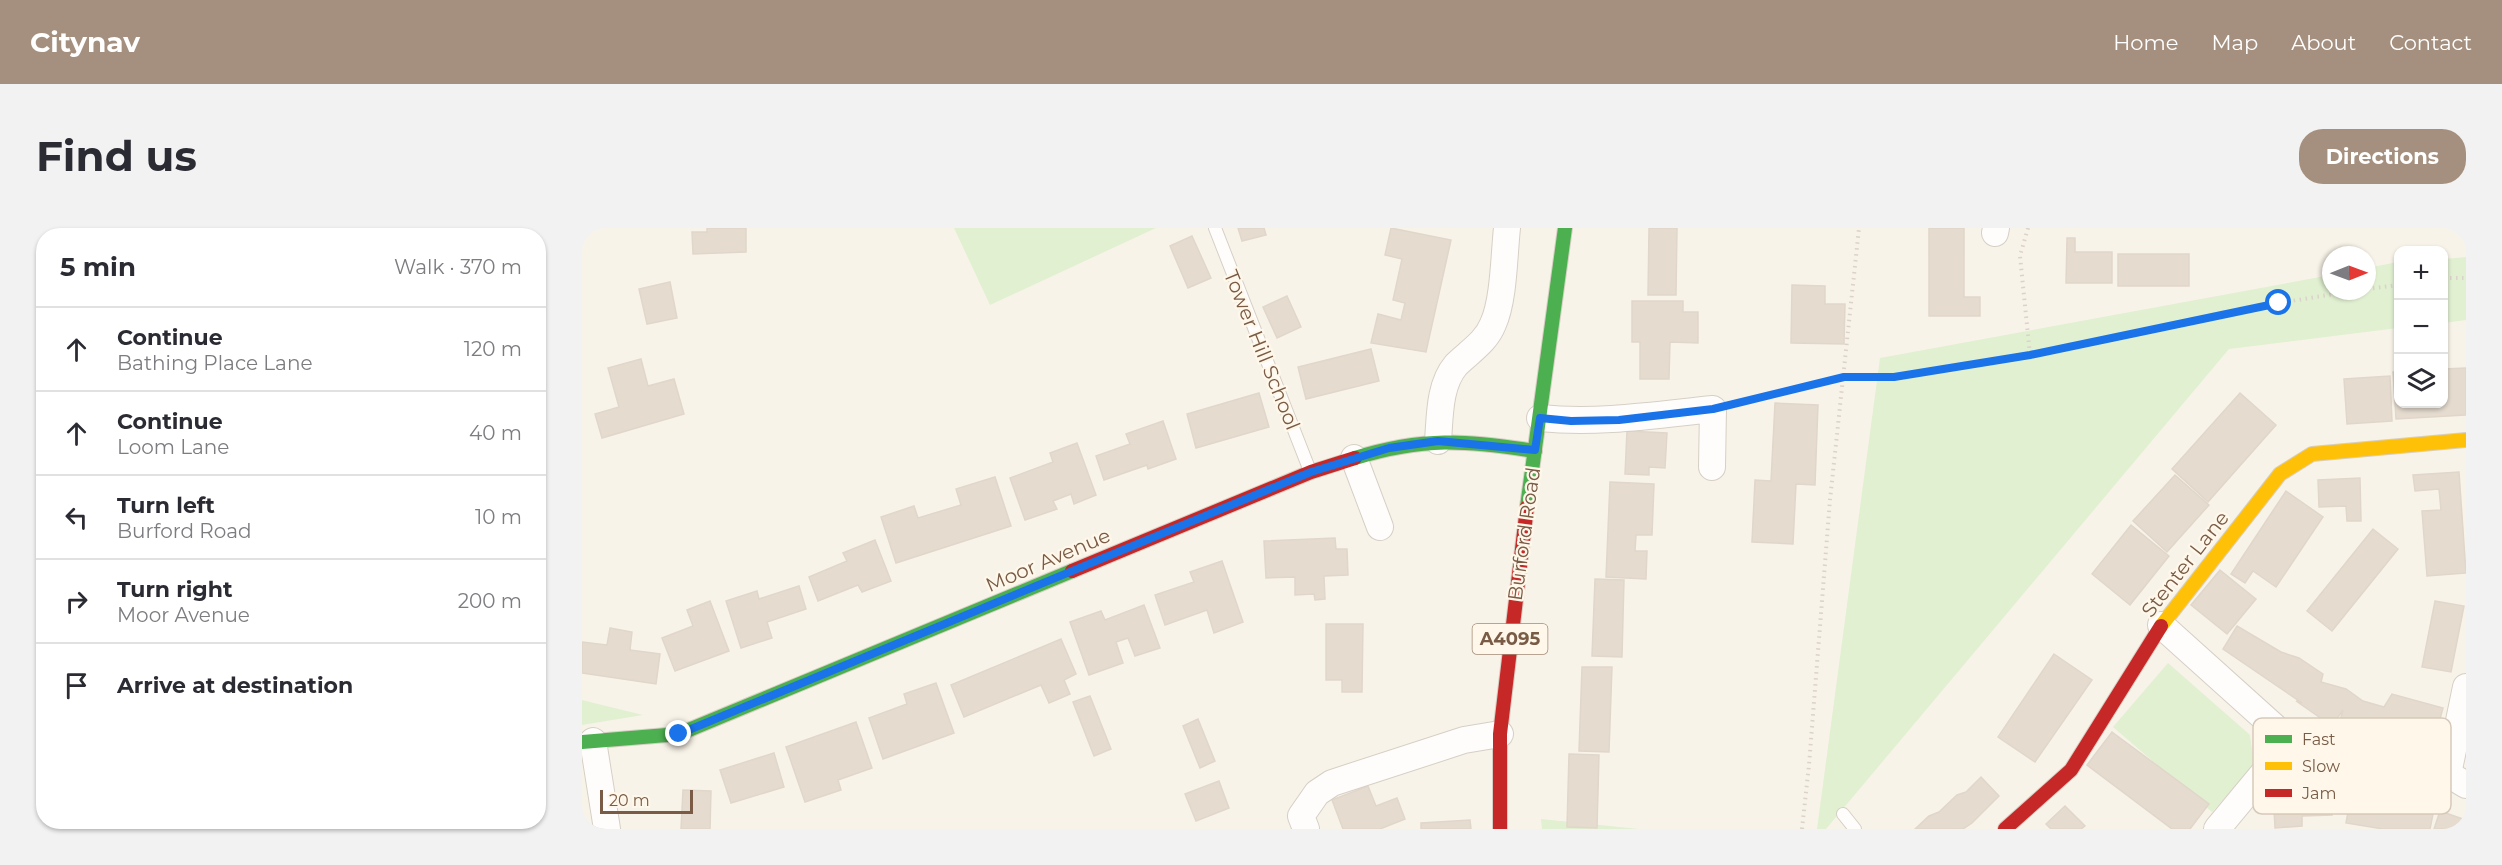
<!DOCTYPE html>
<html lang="en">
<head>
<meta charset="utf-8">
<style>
  :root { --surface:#fff; --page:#f2f2f3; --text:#2b2b33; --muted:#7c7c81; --line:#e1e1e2; --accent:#a5907f }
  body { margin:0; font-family:Montserrat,sans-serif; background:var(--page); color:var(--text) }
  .controls { position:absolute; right:18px; top:18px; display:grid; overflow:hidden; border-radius:12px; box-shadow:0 2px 4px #0004 }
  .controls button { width:54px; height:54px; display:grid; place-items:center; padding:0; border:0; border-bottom:2px solid var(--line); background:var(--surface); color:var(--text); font:30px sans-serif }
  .compass { position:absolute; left:1740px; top:18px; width:54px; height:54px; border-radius:50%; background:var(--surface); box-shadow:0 2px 4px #0004; rotate:89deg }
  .scale { position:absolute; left:18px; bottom:15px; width:93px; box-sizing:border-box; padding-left:6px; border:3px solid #795b46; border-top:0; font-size:16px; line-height:21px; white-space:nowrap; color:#795b46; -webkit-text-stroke:4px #fff8ea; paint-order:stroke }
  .stop { position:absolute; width:18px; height:18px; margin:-14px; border:4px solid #1a73e8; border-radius:50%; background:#fff }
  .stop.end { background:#1a73e8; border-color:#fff; box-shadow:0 2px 6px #0008 }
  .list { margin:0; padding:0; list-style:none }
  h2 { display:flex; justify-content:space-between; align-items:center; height:78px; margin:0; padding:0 24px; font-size:26px }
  h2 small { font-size:20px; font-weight:400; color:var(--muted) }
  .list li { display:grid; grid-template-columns:39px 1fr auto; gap:18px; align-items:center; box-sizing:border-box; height:84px; padding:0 24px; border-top:2px solid var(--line) }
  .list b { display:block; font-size:22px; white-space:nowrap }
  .list p { margin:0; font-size:20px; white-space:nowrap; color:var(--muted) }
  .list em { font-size:20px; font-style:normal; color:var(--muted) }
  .icon { flex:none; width:33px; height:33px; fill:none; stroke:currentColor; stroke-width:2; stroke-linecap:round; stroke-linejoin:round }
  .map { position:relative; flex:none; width:1884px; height:601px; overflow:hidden; border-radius:24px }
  header { display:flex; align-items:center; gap:36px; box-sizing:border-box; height:84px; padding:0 30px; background:var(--accent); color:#fff }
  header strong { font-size:28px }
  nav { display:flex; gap:33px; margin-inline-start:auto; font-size:21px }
  .intro { display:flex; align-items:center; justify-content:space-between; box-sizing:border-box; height:144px; padding:0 36px }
  h1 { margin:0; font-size:42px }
  .button { padding:15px 27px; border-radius:24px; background:var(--accent); color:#fff; font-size:21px; font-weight:700 }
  main { display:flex; gap:36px; padding:0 36px }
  aside { flex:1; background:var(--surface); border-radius:24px; box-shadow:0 2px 4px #0004 }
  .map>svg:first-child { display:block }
</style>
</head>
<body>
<header>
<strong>Citynav</strong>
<nav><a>Home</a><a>Map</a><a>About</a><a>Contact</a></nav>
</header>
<div class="intro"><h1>Find us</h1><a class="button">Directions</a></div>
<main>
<aside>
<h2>5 min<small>Walk · 370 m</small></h2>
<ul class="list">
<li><svg class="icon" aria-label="ahead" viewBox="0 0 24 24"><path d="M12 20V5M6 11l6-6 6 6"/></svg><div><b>Continue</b><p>Bathing Place Lane</p></div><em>120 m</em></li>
<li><svg class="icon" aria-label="ahead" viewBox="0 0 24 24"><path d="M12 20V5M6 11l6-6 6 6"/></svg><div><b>Continue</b><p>Loom Lane</p></div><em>40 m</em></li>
<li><svg class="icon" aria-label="left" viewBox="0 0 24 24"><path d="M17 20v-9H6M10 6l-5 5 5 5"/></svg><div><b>Turn left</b><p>Burford Road</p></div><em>10 m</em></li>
<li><svg class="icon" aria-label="right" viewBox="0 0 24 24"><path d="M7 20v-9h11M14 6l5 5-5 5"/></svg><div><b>Turn right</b><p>Moor Avenue</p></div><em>200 m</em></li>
<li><svg class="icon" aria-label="arrive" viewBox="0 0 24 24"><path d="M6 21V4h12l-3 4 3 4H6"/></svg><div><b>Arrive at destination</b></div></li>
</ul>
</aside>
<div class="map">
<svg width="1884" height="601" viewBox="0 0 1884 601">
  <rect width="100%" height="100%" fill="#f8f3e8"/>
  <g fill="#e1f0d1">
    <path d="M372,0h202l-166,77z"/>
    <path d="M1884,29v63l-22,3v-64z"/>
    <path d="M1816,34v66l-169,21 -403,480h-9l63,-471 451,-83v16h36v-23z"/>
    <path d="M1586,435l82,72 4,30 -42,47 -99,-85z"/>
    <path d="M0,472l61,15 -61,10z"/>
    <path d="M959,591l98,10h-97z"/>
  </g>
  <g fill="#e5dbcf" stroke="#e1d6ca" stroke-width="1.5">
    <path d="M125,0h39v24l-53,2 -1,-22h15z"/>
    <path d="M656,0h26l2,7 -24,6z"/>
    <path d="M809,0l60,12 -25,112 -55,-9 7,-29 23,6 4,-17 -12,-3 9,-41 -17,-4z"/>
    <path d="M1067,0h28l-1,67h-28z"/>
    <path d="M1347,0h35v69h16v19h-51z"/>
    <path d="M610,8l19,42 -23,10 -18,-42z"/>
    <path d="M1485,10h8v14h37v31h-46z"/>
    <rect x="1536" y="26" width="71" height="32"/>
    <path d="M88,54l7,36 -30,6 -8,-35z"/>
    <path d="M1210,57l33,1v18h20l-1,40 -53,-1z"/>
    <path d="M705,68l14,31 -24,11 -14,-31z"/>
    <path d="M1050,73h51v11h15v31l-28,-1 -1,37h-29v-37h-8z"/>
    <path d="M789,121l8,32 -73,18 -8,-32z"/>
    <path d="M59,131l7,27 26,-7 10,35 -82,24 -7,-24 24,-7 -11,-39z"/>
    <path d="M1884,140v47l-70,4 -3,-47h5v32h46v-35z"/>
    <path d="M1808,148l2,45 -45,3 -3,-45z"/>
    <path d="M677,165l10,34 -73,21 -9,-34z"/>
    <path d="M1658,165l36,32 -68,77 -36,-33z"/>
    <path d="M1193,175l43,2 -3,80 -19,-1 -3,60 -41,-2 3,-62 16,1z"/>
    <path d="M581,193l13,38 -28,10 -1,-4 -43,15 -8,-24 34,-12 -4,-10z"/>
    <path d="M1045,203l40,2 -2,35 -16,-1v8l-24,-1z"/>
    <path d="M495,215l19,52 -22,9 -3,-10 -18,7 4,8 -32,11 -15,-42 43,-16 -3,-9z"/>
    <path d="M1877,244l7,101 -39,3 -5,-65 19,-1 -2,-21 -24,2 -2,-16z"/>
    <path d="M1593,247l34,30 -42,47 -34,-31z"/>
    <path d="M413,249l16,49 -115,37 -15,-46 33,-11 4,12 43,-13 -5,-16z"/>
    <path d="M1778,250l1,43h-14l-1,-15 -27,1 -1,-27z"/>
    <path d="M1028,254l44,2 -2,51h-16l-1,16h12l-1,28 -40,-2z"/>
    <path d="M1704,263l37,26 -47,70 -23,-16 -8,12 -14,-9z"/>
    <path d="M1549,297l38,31 -39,49 -38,-31z"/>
    <path d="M1791,301l25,20 -66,82 -25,-20z"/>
    <path d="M753,310l1,11h11l1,26 -24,1 1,23 -10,1 -1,-6 -19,1v-18l-29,1 -2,-37z"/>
    <path d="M293,312l16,41 -29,11 -4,-7 -40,16 -9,-24 38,-16 -4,-8z"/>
    <path d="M640,333l21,61 -29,11 -7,-23 -42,15 -10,-30 39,-13 -4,-10z"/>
    <path d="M1638,342l36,29 -29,35 -36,-29z"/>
    <path d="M1013,351l29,1 -2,77 -30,-1z"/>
    <path d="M217,358l7,23 -39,13 5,16 -31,10 -15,-47 31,-10 2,8z"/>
    <path d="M128,373l19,50 -54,20 -13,-33 31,-12 -6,-16z"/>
    <path d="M1853,373l29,5 -13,66 -29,-5z"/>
    <path d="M562,377l16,43 -25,8 -7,-18 -12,4 7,21 -34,12 -19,-53 31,-11 4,9z"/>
    <path d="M744,396h37l-1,68h-20v-12h-16z"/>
    <path d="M1655,398l44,26 18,6 24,16 -2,8 25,7 17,12 21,6 8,-13 51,14 -14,51 -35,-9 -25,-17 -30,-9 4,-14 -11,16 -36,-25 6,2 -79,-54z"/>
    <path d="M28,400l22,4 -2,18 30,4 -4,30 -74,-11v-31l25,3z"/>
    <path d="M479,411l15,35 -12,6 6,14 -21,9 -8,-18 -77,32 -13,-32z"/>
    <path d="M1472,426l38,26 -57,82 -37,-25z"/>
    <path d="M1000,439h30l-3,85 -30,-1z"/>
    <path d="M354,455l18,50 -71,26 -14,-41 38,-14 -3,-10z"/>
    <path d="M508,468l21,53 -17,7 -21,-54z"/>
    <path d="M616,491l17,42 -15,7 -17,-42z"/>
    <path d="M274,494l16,46 -34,12 3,10 -36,12 -19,-55z"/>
    <path d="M1530,504l97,72 -19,25h-18l-85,-64z"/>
    <path d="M192,525l10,34 -53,16 -11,-33z"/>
    <path d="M987,526l30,1 -2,73 -30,-1z"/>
    <path d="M1399,549l18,19 -27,27 -9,6h-48l14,-13 10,-4 18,-17 9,-3z"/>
    <path d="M637,553l10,27 -33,13 -11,-27z"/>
    <path d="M786,558l8,20 21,-8 8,21 -25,10h-37l-11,-29z"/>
    <path d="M1729,560l1,6 18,-1 2,22 -30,1v10l-27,2 -2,-38z"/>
    <path d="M101,562l28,1 -1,38h-29z"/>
    <path d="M1770,562l83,14 -5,25h-47l-37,-6z"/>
    <path d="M1483,578l20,20 -4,3h-30l-5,-5z"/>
    <path d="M1858,583l26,9v9h-32z"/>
    <path d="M888,592l1,9h-50v-6z"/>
  </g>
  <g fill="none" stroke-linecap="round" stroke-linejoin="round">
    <g stroke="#d6cfc5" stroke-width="14">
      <g id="lane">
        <path d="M633,0l95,243"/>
        <path d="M1261,586l12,15"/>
      </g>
    </g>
    <g stroke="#d6cfc5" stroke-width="28">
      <g id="street">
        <path d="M1413,5l1,-5"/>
        <path d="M958,190c58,6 115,-3 173,-9l-1,58"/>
        <path d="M856,213c2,-25 1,-56 18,-76 13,-13 30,-23 37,-41 11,-24 11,-69 14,-96"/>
        <path d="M772,230l26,69"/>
        <path d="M1579,397l129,116"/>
        <path d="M11,513l14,88"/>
        <path d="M1866,546l18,-87"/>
        <path d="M724,601l-5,-13 16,-23 15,-10 132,-43 36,-6"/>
        <path d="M1635,601l73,-88 67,24 91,9 18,11"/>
      </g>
    </g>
    <g stroke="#d7cfc4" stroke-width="16">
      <g id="fast">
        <path d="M773,230c68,-21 111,-18 180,-7"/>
        <path d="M945,279l38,-279"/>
        <path d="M0,514l97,-8 393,-163"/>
      </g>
    </g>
    <g stroke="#d7cfc4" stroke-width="16">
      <path id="slow" d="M1579,398l119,-152 32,-20 154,-14"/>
    </g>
    <g stroke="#d7cfc4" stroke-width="16">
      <g id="jam">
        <path d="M490,343l239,-99 44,-14"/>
        <path d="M918,601v-95l27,-227"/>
        <path d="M1423,601l66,-59 90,-144"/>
      </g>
    </g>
    <g stroke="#dbd2cb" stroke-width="4" stroke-dasharray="1.5 4.5" stroke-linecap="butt">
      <path d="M1446,0l-8,28 10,99"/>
      <path d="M1862,50h22"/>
      <path d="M1785,61l31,-4"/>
      <path d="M1158,174l104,-25h51l135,-22 249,-52 74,-12"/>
      <path d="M1220,601l7,-64 21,-265 29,-272"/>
    </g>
    <use href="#lane" stroke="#fefdfc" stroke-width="12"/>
    <use href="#street" stroke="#fefdfc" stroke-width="26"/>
    <use href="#fast" stroke="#4caf50" stroke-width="14"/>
    <use href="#slow" stroke="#ffc107" stroke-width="14"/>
    <use href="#jam" stroke="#c62828" stroke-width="14"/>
  </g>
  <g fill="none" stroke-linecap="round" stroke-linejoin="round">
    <path stroke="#1a73e8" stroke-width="8" d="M97,506l632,-262 78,-24 49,-7 97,9 5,-32 31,3 48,-1 94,-11 131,-32h50l136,-22 249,-52"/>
  </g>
  <g text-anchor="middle" stroke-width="4.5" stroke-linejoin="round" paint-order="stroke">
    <rect fill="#fff8ea" stroke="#a18a77" stroke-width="1.5" x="890.5" y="396" width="75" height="30" rx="4.5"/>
    <g font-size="18" font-weight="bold" fill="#795b46">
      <text x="928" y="417">A4095</text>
    </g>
    <g font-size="20" fill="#795b46" stroke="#fff8ea">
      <text transform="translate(680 122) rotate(68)" y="7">Tower Hill School</text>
      <text transform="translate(942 306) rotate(-82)" y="7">Burford Road</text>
      <text transform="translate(466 332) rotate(-23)" y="7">Moor Avenue</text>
      <text transform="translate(1603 336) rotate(-52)" y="7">Stenter Lane</text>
    </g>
  </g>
  <rect x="1671" y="490" width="198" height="96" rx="9" fill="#fff8ea" stroke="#d7c9b9" stroke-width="1.5"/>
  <rect x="1683" y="507" width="27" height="8" fill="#4caf50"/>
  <rect x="1683" y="534" width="27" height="8" fill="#ffc107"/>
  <rect x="1683" y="561" width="27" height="8" fill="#c62828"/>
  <g font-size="16" fill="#795b46">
    <text x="1720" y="517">Fast</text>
    <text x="1720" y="544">Slow</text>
    <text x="1720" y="571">Jam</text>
  </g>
</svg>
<div class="controls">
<button>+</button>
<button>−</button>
<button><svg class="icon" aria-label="layers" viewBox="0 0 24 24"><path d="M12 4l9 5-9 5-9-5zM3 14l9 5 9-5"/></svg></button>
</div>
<svg class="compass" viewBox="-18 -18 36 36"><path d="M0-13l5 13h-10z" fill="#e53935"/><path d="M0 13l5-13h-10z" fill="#7c7c81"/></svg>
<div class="scale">20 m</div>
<div class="stop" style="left:1697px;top:75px"></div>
<div class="stop end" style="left:97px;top:506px"></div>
</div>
</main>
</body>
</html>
